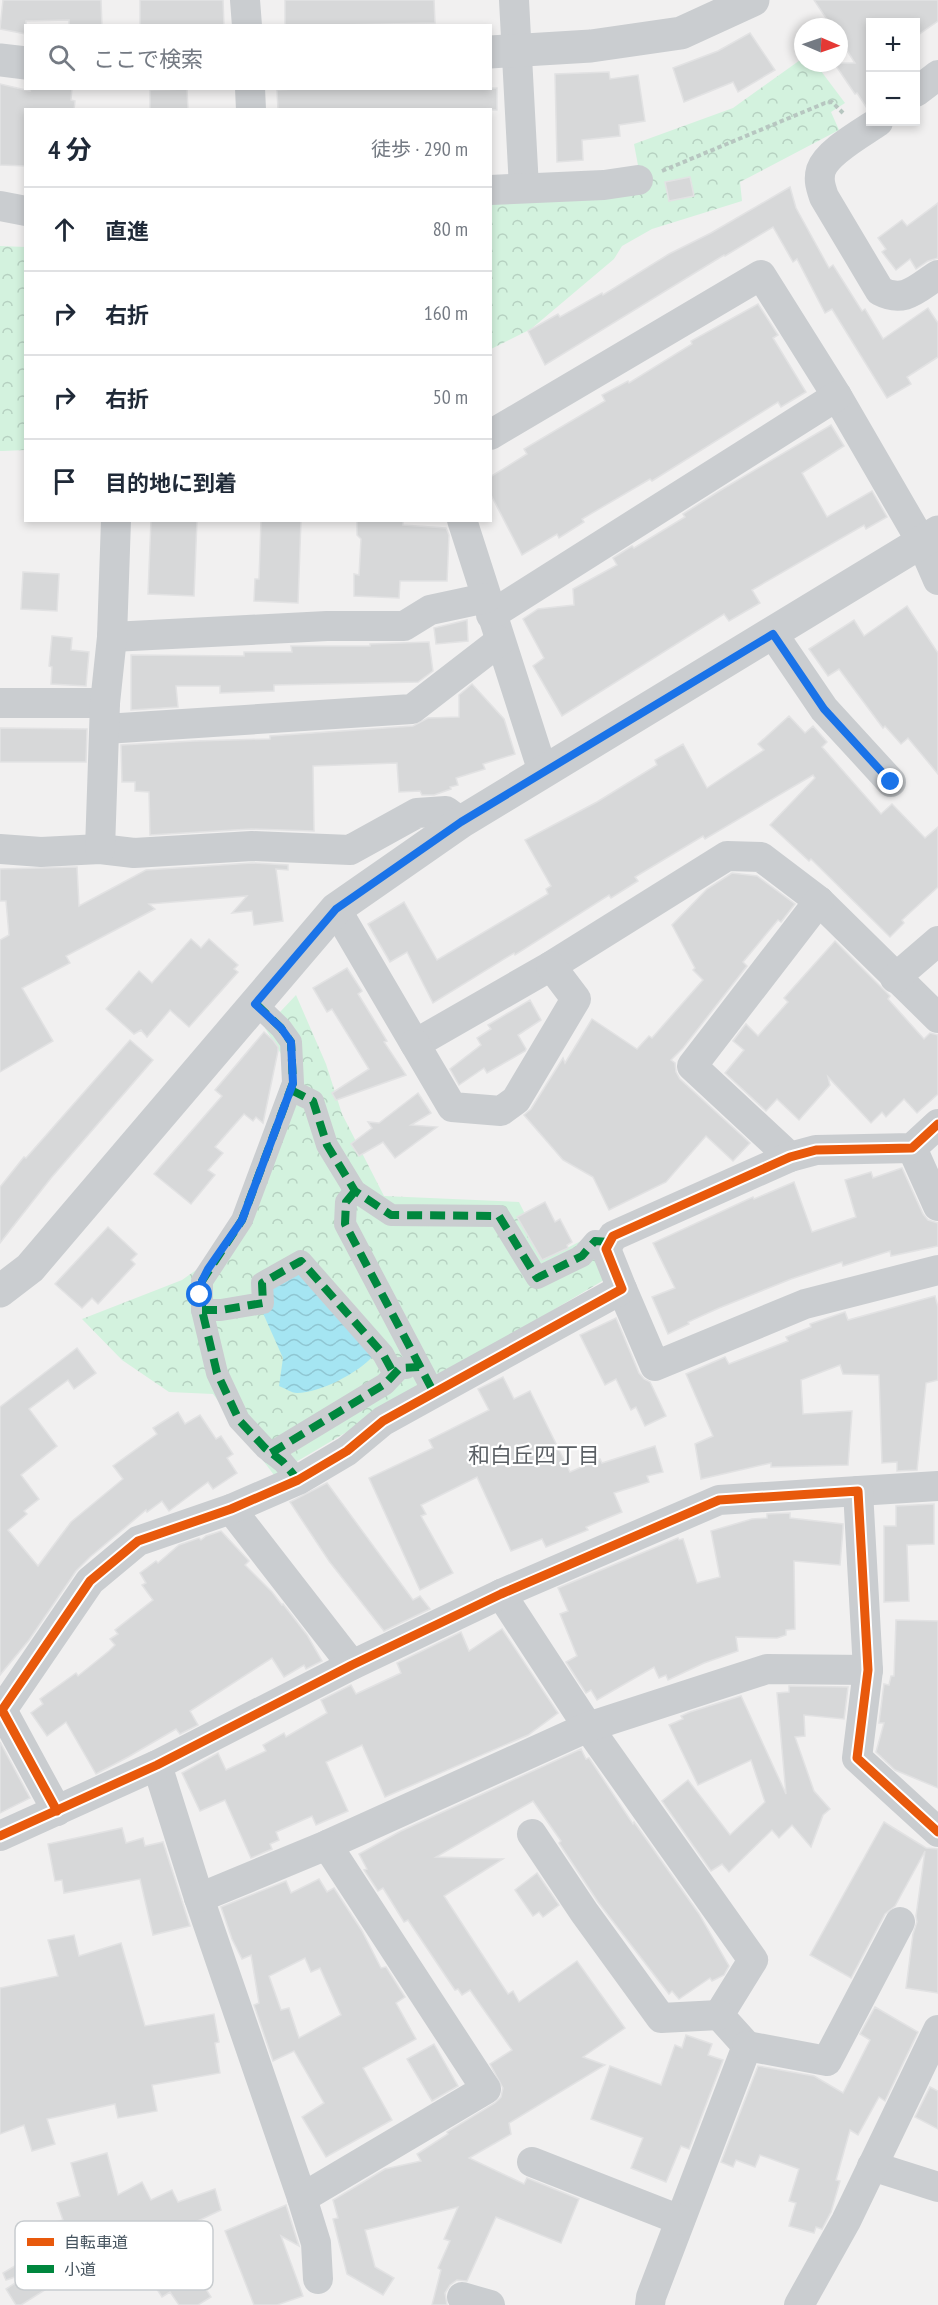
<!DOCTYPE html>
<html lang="ja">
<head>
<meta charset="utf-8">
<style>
  :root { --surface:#fff; --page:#f2f2f3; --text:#1f2937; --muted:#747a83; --line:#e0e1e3 }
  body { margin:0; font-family:"PT Sans Narrow","Noto Sans JP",sans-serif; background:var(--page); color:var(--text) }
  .controls { position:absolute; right:18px; top:18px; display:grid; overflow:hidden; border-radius:0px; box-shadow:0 3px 9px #0003 }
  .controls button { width:54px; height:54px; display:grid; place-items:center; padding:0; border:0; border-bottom:2px solid var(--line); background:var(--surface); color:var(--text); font:30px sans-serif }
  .compass { position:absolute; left:794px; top:18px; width:54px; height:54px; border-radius:50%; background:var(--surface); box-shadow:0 3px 9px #0003; rotate:92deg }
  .stop { position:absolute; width:18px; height:18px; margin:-14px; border:4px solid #1a73e8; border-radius:50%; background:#fff }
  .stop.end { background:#1a73e8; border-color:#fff; box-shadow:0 2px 6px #0008 }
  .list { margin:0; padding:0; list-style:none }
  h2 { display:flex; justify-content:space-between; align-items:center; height:78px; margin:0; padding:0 24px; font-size:26px }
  h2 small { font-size:20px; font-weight:400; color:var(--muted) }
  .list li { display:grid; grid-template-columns:39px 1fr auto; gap:18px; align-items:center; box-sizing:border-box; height:84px; padding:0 24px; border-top:2px solid var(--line) }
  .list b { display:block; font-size:22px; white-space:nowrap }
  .list em { font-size:20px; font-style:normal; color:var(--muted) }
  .icon { flex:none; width:33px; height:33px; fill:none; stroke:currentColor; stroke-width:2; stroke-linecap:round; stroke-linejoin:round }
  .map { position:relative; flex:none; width:938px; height:2305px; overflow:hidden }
  .search { position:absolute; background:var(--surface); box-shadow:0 3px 9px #0003; left:24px; top:24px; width:468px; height:66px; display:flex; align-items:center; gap:15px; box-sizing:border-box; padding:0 21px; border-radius:0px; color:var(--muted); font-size:22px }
  .panel { position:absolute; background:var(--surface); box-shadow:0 3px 9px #0003; left:24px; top:108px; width:468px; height:414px; border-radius:0px }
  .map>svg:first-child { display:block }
</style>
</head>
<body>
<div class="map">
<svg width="938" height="2305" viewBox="0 0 938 2305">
  <defs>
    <pattern id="forest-crowns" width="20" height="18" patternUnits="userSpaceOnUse" patternTransform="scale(1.5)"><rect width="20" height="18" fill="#d3f2de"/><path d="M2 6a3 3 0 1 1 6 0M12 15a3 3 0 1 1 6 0" fill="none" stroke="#b6d1c1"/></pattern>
    <pattern id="water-waves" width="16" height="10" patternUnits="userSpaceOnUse" patternTransform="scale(1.5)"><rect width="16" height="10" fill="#a5e5f2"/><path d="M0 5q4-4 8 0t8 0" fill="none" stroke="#8fc6d2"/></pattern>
  </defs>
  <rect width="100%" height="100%" fill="#f1f0f0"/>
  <g fill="url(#forest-crowns)">
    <path d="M803,58v5h12l30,40 -14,9 8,18 -99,52 2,19 -90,28 -30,17 -8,13 -83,70 -40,20v-146l152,-11 -9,-48 99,-36z"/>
    <path d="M0,246l26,1 -1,203 -22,1h-3z"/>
    <path d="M296,995l30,69 16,50 42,82 135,6 28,56 40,-20 17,42 -330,195 -61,-81 -44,-2 -47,-32 -40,-41 100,-39 41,-29 65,-186 -23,-37z"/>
  </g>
  <path fill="url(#water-waves)" d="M292,1264l81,92c-15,17 -53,37 -76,37 -6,0 -12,-5 -18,-7l4,-28 -25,-56z"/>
  <g fill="#d7d8d9" stroke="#e2e2e3" stroke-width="1.5" fill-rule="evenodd">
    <path d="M3,0h98l1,26h-33v-6l-43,1v13l-26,-5z"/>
    <path d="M140,0h83l1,26h-84z"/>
    <path d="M285,0h149l1,23 -150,3z"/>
    <path d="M814,0h124v21l-23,16v-15h-45v85l-3,1 -10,-15 -2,1 -21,-31h21l-16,-25v-11h-7z"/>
    <path d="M750,33l25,37 -37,22 -5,-10 -49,20 -11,-34 45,-17z"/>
    <path d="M609,72l1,7 28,-4 7,46 -26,4 1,11 -38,4 1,20 -26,2 -2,-88z"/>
    <path d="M0,84l30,7v-3h42l-1,12 4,1 -1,9h-48v56l-26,-1z"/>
    <path d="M313,88h184v22h-219l-1,-20z"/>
    <path d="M187,89l1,21h-38v-20z"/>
    <path d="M690,177l4,19 -25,5 -4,-19z"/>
    <path d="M790,187l6,21 33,60 4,-3 29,46 3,-2 18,30 45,-31 10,15v34l-31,20 4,7 -24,14 -55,-89 -7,4 -28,-54 -4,3 -20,-35 -48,29 -1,-1 -179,110 -17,-34 30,-17 2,3 42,-24 1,2 66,-41 42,-21z"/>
    <path d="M938,203v55l-10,3 -12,8 -6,-10 -14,11 -14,-18 4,-3 -8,-11 24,-18 5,6z"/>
    <path d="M758,304l20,31 -5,3 33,54 -25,15 -3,-5 -126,79 -2,-2 -68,40 2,3 -25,16 -2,-4 -35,21 -32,-62v-16l37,-23 -3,-5 81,-48 -3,-6 26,-14 1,2 63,-39 -1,-3z"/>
    <path d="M831,425l13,21 -42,27 25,44 45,-26 15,26 -21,12 -2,-4 -112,65 8,13 -31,18 -5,-7 -162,102 -29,-50 11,-8 -21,-39 15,-10 36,-4 -1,-16 44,-24 -4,-7 19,-12 2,2 51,-31 -2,-3 38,-24z"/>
    <path d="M151,520h46l-3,76 -46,-2z"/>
    <path d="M261,520h40l-3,83 -44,-2 1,-22h4z"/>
    <path d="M357,520h46v5l43,3 3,7 -2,46h-47l-1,17 -45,-2v-22l5,1 2,-36 -4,-4z"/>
    <path d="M23,572l36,2 -2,37 -36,-2z"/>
    <path d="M907,606l31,47v121l-30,-36 -7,6 -16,-18 -2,2 -44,-59 -11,7 -19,-27 45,-29 10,16z"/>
    <path d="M467,620l1,21 -32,3 -2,-16z"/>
    <path d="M52,636l20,2 -1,12 18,2 -3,34 -35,-2 1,-17 -3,-1z"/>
    <path d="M429,642l4,29 -15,11 -144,3v6l-54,2v-7h-44l2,21 -47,3v-55l113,1v-4h48l-1,-6h79v-2z"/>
    <path d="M472,684l32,35 11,35 -32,10 2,5 -29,9 2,7 -8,2 1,2 -17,6h-12l-2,-4 -21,1 -2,-29 -84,3 1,65 -63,-2 -101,6 -1,-43 -14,-1v-9h-13l-1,-37 73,-4 76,-2v-3l143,-10 15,-8 31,-1v-22z"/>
    <path d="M789,716l16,17 8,-7 14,16 -5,5 59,67 11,-10 33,34 13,-11v60l-36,33 2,3 -14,14 -79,-78 -2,2 -39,-36 45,-47 -2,-3 -108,64 -2,-3 -68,41 3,4 -27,17 -2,-3 -94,60 -1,-2 -81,50 -26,-51 -17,10 -22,-38 36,-22 33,58 111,-66 -2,-5 5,-3 -26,-46 72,-38 60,-37 -2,-5 28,-16 24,44 57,-38 -6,-6z"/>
    <path d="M0,728l87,1 -1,33h-86z"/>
    <path d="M252,863l36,2v5l-12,-1 7,52 -29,4 -2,-14 -20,2 15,-17 -98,8 6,5 -89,47 4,7 -48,25 31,53 -53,31v-132l9,-5 -3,-34h-6v-32l77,-2 2,39 67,-36z"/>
    <path d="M732,873l25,3 38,28 -14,18 -3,-2 -35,42 4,4 -64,82 -12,12 4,3 1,9 4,7 70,64 -17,18 -27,-25 -40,46 -57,28 -16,-33 -30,-17 -39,-45 7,-6 32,-51 2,5 27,-44 45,30 12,-13 3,2 51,-58 -10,-10 2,-2 -23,-43 35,-36z"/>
    <path d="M191,939l10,9 8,-9 29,26 -4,4 4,3 -49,55 -19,-17 -23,27 -6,-7 -7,4 -28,-25 33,-38 13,12z"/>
    <path d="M835,941l55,55 -2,3 36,40 6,-6 8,2v59l-21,19 -13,-14 -18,18 -4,-5 -11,11 -43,-46 2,8 -31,35 -22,-21 -11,12 -41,-38 19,-23 -11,-9 13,-17 12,12 30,-34 -4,-4z"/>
    <path d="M347,968l15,23 -4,3 29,47 -3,1 22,33 -70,25 -4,-7 37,-24 -37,-60 -5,3 -14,-24z"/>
    <path d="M530,1000l11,20 -23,15 8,14 -1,2 -38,22 -3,-5 -25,17 -9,-16 31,-24 -4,-7 14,-9 -3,-4z"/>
    <path d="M264,1032l9,8 5,7v4l-15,72 -7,-6 -3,4 -9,-7 -29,33 8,6 -15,17 7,5 -24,29 -37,-30 68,-78 -7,-6z"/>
    <path d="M130,1040l23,20 -102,118 -51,65v-56l24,-30 2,1z"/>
    <path d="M418,1093l13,20 -20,12 26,2 -42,31 -12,-16 -24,14 -8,-12 21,-16 -4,-6 11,1z"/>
    <path d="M902,1168l21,46 5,6 10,3v23l-47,10 -1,-5 -47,15 -1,-4 -51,17 -72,29 -31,14 1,2 -21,10 -16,-37 23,-9 -22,-45 100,-46 1,2 40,-17 18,50 44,-15 -11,-37 26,-8 2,6z"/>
    <path d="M545,1202l10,20 5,-3 12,23 -5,3 1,3 -26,12 -25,-43z"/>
    <path d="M108,1227l29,27 -6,6 4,4 -37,40 -6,-6 -10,10 -27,-24z"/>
    <path d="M935,1296l3,11v73l-12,3 -9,87 -20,1v-9l-15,1 -3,-88 -36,-1 -3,-9 -39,15 2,34 49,-3 -4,54 -77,2v-4l-70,16 -6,-35 18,-8 -27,-62 39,-17 4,7 59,-23 -2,-4 25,-10 -1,-3 35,-12 3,8z"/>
    <path d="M616,1318l23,55 5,6 6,3 16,34 -21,10 -9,-19 -5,3 -15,-31 -11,6 -25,-50z"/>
    <path d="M77,1348l19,25 -22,16 -6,-9 -39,29 28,37 -36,29 18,24 -15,12 3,3 -19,16 30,36 33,-44 52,-43 -10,-13 44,-32 -4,-6 25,-16 7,12 15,-9 16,24 5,-3 12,18 -6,4 10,15 -24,16 -5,-7 -39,29 -7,-10 -15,11 -1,-2 -56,47 -14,14 -47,69 -29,35v-268z"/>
    <path d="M503,1377l11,22 16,-8 40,81 30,-13 2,4 53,-17 8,26 -16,4 2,6 -35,11 8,19 -36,15 2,3 -42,17 -4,-8 -31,12 -34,-74 -56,28 5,9 -5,2 32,57 -33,17 -51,-112 64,-30 -4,-8 60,-30 -11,-21z"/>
    <path d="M327,1483l86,117 7,-4 10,13 -46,22 -55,-70 -39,-59z"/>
    <path d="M934,1504v40l-27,1 2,56 -25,1v-76h12v-20z"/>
    <path d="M790,1513v5l53,6v4l-3,37 -46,-4 1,68 -9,1v5l-9,3 -41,-1 2,14 -34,12 -36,17 -2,-5 -7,3 -5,-11 -57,33 -6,-10 -5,3 -20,-31 11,-6 -17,-42 8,-3 -10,-23 120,-50 1,2 4,-1 14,44 23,-6 -9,-46 41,-12 15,-1v-4z"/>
    <path d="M221,1531l28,30 -4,4 27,27 10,13 1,-1 24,31 15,26 -16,8 -2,-4 -20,12 -12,-19 -82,53 8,14 -18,9 -4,-5 -48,28 -32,17 -30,-52 -19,14 -16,-23 12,-9 -3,-5 36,-26 2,3 31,-25 6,-6 -5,-6 8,-5 -3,-4 38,-30 -11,-15 4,-2 -6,-10 16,-12 2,2 21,-18 20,-7 2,2 5,-4z"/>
    <path d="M896,1620l42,1v167l-43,-18 -19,-18 8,-29h-5l5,-39 5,1 2,-9h3z"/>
    <path d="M502,1629l56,84 -30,22 -143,62 -23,-52 -36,17 22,49 -32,14 -4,-9 -36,16 3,8 -9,4 2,5 -21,9 -26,-58 -25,11 -18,-38 36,-20 8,17 40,-19 -3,-6 21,-12 2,4 41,-24 -6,-13 30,-15 5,9 45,-21 -4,-10 64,-31 8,19z"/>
    <path d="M789,1686l59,1 -4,32 -40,-4 1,21 -10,1 19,54 16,18 -7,6 -12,32 -19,-22 -13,13 -7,-8 -43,42 -7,-8 -11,7 -49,-70 26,-21 42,55 35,-33 -14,-42 -53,25 -29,-60 14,-6 -2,-3 9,-4 51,-16 45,98 -9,-101 12,-1z"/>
    <path d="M0,1742l30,56 -30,15z"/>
    <path d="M581,1749l5,10 3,-1 44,66 1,-2 65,92 30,52 -5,9 -12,6 -2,-3 -31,21 -7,-8 -3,3 -71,-92 -39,-59 2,-2 -28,-40 -97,56 67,2 -59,37 64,98 5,-3 6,11 58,-41 48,67 -42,29 22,8 -96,58 2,11 -42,24 55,26 3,-6 52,21 -18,44 -65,-26 -29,64 -10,-1 -7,5 -5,8 2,12h-15l9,-35 -3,-2 12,-27 -6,-2 14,-32 -93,23 10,37 19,11 -11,17 -36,-21 -14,-55 5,-1 -5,-18 52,-31 36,-8 -4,-7 31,-20 -1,-2 48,-29 6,-6 2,-9 -13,-24 22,-14 -42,-60 -8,5 -4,-6 -3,1 -47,-70 -4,2 -21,-34 -5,3 -14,-21 3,-1 -8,-15 42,-23z"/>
    <path d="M884,1822l42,26 12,1v144l-32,-5 7,-54 4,-12 -1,-6 9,-65 -30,55 -10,8 -34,64 -41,-23z"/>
    <path d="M122,1828l4,15 17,-5 2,8 18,-4 27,84 -37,9 -13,-56 -76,14 -2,-13 -7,1 -7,-37z"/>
    <path d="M537,1873l22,32 -16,12 -4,-5 -6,4 -18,-26z"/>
    <path d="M319,1879l8,13 7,-4 28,43 19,37 5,-1 19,30 -9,6 20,36 -53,29 29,52 -66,37 -24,-40 22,-14 -30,-52 -21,10 -19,-56 5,-2 -8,-48 -9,4 -10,-20 -11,-32 65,-26 5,12zM305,1958l6,14 9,-4 21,47 -42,23 -10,-30 -8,2 -12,-34z"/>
    <path d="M74,1935l5,21 42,-13 24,83 69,-12 5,28 -4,1 5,30 -68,12 5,26 -39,7 -3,-14 -68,15 8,25 -23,7 -8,-26 -24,9v-146l58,-12 -10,-36z"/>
    <path d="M875,2007l43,25 -33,69 -6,-4 -21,38 -8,-5 -14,50 4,1 -9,31 -9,17 -6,-2 -2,6 -25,-7 7,-23 -7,-2 10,-32 -39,-14 -5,12 -19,-7 -3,7 -12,-5 37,-96 56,10 29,17 27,-53 -10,-6z"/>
    <path d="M686,2035l26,9 -4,11 15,5 -34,89 -8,-3 -15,36 -35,-14 12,-30 -52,-19 19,-53 51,19 14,-40 7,3z"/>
    <path d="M434,2044l24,42 -26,15 -25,-42z"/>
    <path d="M930,2087l8,4v38l-23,-12z"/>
    <path d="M107,2153l11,42 24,-13 9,18 21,-10 6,12 37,-13 6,21 -51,24 41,63 -13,8h-19l-9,-13 -8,5 -29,-45 -19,8 -5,-12 -59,18 9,15 -38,24h-5l-10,-16 14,-9 -2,-4 -12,4 -3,-7 55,-33 -6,-17 11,-3 -6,-17 23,-7 -9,-33z"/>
    <path d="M286,2205l13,41 -18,-10 22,60 -26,9h-23l-29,-74z"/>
  </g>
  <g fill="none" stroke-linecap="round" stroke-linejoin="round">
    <path stroke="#b7c6c0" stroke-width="4" stroke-dasharray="4.5 3" stroke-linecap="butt" d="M662,171l163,-68 7,-1 11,11"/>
    <g stroke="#cacdd0" stroke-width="22">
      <path d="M256,1004l25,24 10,14 2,41 -51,137 -40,61v29l15,63 22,47 26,28 18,14 15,18"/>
      <path d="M291,1090l22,11 14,44 28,46 36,24 108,1 38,62 45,-22 13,-15 15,1"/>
      <path d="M355,1191l-9,11 -1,22 89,169"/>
      <path d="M202,1310h19l42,-7 -1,-20 39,-22 82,93 11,20"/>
      <path d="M271,1453l114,-69 15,-16h6"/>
    </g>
    <g stroke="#cacdd0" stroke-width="30">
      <path d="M245,0l2,26"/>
      <path d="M514,0l10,188"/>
      <path d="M250,88l1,22"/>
      <path d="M916,92l22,-17"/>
      <path d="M878,122c-16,11 -51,30 -57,48 -3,10 0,18 3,27l56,94c25,13 37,-3 58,-16"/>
      <path d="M490,190l114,-5 34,-5"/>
      <path d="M0,206l26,5"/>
      <path d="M490,435l271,-160 76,121 84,145 17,39"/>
      <path d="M462,520l81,252"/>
      <path d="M491,615l346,-219"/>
      <path d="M773,634l51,75 67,73"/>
      <path d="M112,637l215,-11h77l26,-16 56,-12"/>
      <path d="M0,703h105"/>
      <path d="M105,729l307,-20 88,-68"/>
      <path d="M0,849l41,3 59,-3 34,4 118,-7 98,4 67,-37 29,-2 15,11"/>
      <path d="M100,849l5,-146 7,-66 4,-117"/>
      <path d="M336,909l79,135 136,-78 176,-110 34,1 58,44 119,117"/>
      <path d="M895,978l43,-37"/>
      <path d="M415,1044l37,63 49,4 15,-11 60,-101 -25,-33"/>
      <path d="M912,1148l26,58"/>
      <path d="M790,1157l-98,-91 127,-165"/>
      <path d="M622,1289l33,77 150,-62 133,-34"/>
      <path d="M858,1491l80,-5"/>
      <path d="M231,1509l121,156"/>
      <path d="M501,1594l87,133 165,233 -34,55 28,31 -96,251 -1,8"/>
      <path d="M157,1765l42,133 103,300 14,45 2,36"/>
      <path d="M57,1811l-55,-101 88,-129 48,-40 93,-32 67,-29 49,-29 36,-30 239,-132 -16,-40 7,-13 177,-79 26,-7 96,-2 26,-24"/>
      <path d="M532,1834l52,78 77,106 58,-3"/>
      <path d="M0,1836l157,-71 195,-100 149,-71 218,-94 139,-9 10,179 -11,88 81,74"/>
      <path d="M199,1898l128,-53 261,-118 179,-58 101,1"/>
      <path d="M747,2046l80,15 73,-139"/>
      <path d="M532,2162l148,58"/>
      <path d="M872,2166l66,21"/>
      <path d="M302,2198l184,-109 -159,-244"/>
      <path d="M462,2297l28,8"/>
      <path d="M799,2305l47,-84 92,-191"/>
    </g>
    <g stroke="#cacdd0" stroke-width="33">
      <path d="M490,52l101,-6 90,-13 72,-33"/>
      <path d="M0,60l26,3"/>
      <path d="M0,1291l30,-23 306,-359 125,-87 477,-290"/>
    </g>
    <g stroke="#00873e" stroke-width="8" stroke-dasharray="15 8" stroke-linecap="butt">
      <path d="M256,1004l25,24 10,14 2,41 -51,137 -40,61v29l15,63 22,47 26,28 18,14 15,18"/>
      <path d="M291,1090l22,11 14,44 28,46 36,24 108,1 38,62 45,-22 13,-15 15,1"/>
      <path d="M355,1191l-9,11 -1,22 89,169"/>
      <path d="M202,1310h19l42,-7 -1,-20 39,-22 82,93 11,20"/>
      <path d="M271,1453l114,-69 15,-16 19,-1"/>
    </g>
    <g stroke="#fff" stroke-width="13">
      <g id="cycleway">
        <path d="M57,1811l-55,-101 88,-129 48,-40 93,-32 67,-29 49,-29 36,-30 239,-132 -16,-40 7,-13 177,-79 26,-7 96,-2 26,-24"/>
        <path d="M0,1836l157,-71 195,-100 149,-71 218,-94 139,-9 10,179 -11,88 81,74"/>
      </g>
    </g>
    <use href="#cycleway" stroke="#e8590c" stroke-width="9"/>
  </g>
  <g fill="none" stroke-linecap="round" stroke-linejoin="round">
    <path stroke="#1a73e8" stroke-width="8" d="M200,1295l2,-14 6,-12 34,-49 51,-137 -2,-41 -10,-14 -26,-24 81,-95 125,-87 312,-188 51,75 67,73"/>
  </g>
  <g text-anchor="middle" stroke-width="4.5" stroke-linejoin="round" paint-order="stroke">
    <g font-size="22" fill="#5b6065" stroke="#fff">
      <text x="534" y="1463">和白丘四丁目</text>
    </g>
  </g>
  <rect x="15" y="2221" width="198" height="69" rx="9" fill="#fff" stroke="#c8cccf" stroke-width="1.5"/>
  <rect x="27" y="2238" width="27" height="8" fill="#e8590c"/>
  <rect x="27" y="2265" width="27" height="8" fill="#00873e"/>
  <g font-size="16" fill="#46545f">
    <text x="64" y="2248">自転車道</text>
    <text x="64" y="2275">小道</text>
  </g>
</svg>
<div class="controls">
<button>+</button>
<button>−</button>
</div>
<svg class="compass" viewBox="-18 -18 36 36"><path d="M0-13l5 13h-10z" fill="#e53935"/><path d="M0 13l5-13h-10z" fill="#747a83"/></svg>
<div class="stop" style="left:200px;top:1295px"></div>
<div class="stop end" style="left:891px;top:782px"></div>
<div class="search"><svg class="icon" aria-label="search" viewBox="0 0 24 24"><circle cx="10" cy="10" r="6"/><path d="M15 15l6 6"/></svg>ここで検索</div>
<section class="panel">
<h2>4 分<small>徒歩 · 290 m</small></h2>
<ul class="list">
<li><svg class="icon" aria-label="ahead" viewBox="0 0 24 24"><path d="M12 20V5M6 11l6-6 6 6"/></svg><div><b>直進</b></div><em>80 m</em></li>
<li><svg class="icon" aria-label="right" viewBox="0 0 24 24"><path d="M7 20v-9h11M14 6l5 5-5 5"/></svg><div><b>右折</b></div><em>160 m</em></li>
<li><svg class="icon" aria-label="right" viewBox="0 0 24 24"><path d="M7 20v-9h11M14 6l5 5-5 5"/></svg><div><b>右折</b></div><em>50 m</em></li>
<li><svg class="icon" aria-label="arrive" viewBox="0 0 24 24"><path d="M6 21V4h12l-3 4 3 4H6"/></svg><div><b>目的地に到着</b></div></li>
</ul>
</section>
</div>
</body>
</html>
